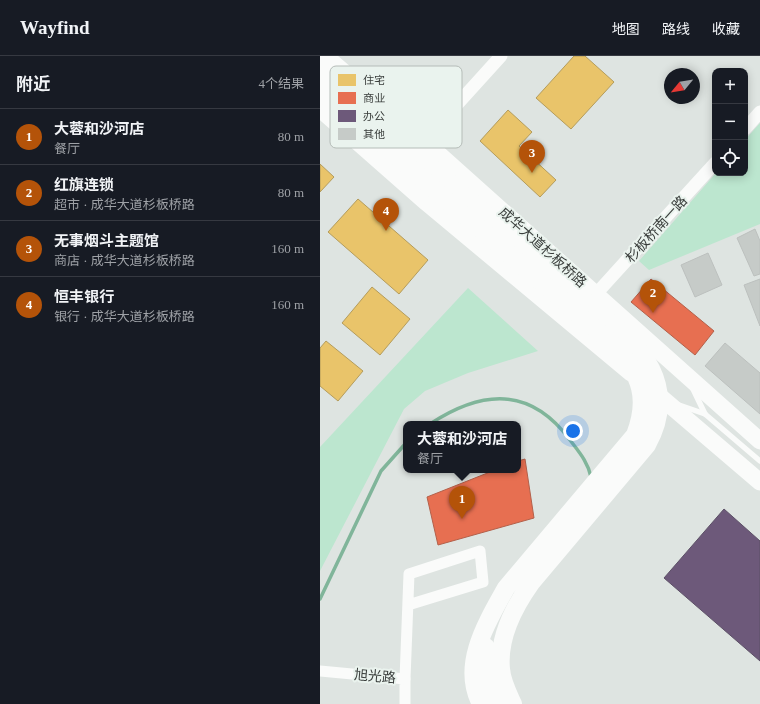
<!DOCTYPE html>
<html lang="zh">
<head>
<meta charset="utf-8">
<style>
  :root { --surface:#171b24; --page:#20242c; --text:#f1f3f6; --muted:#9ea1a6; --line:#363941; --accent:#b45309 }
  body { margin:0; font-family:"Times New Roman","Noto Sans SC",serif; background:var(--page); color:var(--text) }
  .controls { position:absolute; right:12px; top:12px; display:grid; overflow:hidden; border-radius:8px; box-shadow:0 2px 10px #0003 }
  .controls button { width:36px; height:36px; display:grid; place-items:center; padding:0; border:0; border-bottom:1px solid var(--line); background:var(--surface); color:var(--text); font:20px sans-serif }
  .compass { position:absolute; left:344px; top:12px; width:36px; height:36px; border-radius:50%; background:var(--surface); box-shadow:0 2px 10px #0003; rotate:240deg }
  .you { position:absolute; left:253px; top:375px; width:14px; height:14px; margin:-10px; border:3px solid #fff; border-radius:50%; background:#1a73e8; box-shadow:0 0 0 6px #1a73e833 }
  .badge { display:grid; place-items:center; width:26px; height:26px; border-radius:50%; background:var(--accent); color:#fff; font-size:13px; font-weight:700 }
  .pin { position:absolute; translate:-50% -33px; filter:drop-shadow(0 1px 2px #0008) }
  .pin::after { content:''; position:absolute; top:21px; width:14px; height:12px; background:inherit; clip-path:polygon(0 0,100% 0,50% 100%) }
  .popup { position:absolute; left:83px; top:365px; width:118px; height:52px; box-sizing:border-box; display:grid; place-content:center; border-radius:8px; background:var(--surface); filter:drop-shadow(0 1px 3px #0005); font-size:13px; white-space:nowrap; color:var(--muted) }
  .popup b { font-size:15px; color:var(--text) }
  .popup::after { content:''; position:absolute; left:50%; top:100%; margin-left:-8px; border:8px solid transparent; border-top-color:var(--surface) }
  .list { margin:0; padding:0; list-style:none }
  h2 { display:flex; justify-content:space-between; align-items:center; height:52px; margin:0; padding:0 16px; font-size:17px }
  h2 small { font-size:13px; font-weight:400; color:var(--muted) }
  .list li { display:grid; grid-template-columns:26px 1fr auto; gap:12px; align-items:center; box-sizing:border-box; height:56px; padding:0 16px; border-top:1px solid var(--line) }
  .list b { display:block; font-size:15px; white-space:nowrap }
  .list p { margin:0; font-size:13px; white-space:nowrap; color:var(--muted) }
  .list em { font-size:13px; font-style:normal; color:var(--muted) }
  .icon { flex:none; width:22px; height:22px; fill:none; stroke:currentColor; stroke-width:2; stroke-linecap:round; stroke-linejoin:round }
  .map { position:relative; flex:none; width:440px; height:648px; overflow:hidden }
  header { display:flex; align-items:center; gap:24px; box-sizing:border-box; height:56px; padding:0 20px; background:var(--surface); border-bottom:1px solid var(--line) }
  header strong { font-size:19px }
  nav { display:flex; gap:22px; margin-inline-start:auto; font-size:14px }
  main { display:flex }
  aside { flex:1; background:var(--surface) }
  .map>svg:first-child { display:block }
</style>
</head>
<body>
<header>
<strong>Wayfind</strong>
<nav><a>地图</a><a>路线</a><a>收藏</a></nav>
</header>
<main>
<aside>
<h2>附近<small>4个结果</small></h2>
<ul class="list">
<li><span class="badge">1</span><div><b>大蓉和沙河店</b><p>餐厅</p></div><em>80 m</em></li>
<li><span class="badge">2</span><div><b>红旗连锁</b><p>超市 · 成华大道杉板桥路</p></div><em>80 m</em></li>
<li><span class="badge">3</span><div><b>无事烟斗主题馆</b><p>商店 · 成华大道杉板桥路</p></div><em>160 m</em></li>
<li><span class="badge">4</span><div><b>恒丰银行</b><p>银行 · 成华大道杉板桥路</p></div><em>160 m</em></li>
</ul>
</aside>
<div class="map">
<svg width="440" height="648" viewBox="0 0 440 648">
  <rect width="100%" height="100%" fill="#dee4e1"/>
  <g fill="#bce6cf">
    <path d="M440,67v101l-111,46 -10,-9 77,-88h29v-33z"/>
    <path d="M148,232l70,63 -70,22 -43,18 -21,18 -84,162v-124z"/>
  </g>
  <g fill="#e9c46a" stroke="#b49c5c">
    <path d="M254,0h11l29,26 -43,47 -35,-31z"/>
    <path d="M188,54l24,22 -13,14 37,34 -16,17 -60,-56z"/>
    <path d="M0,108l14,13 -14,15z"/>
    <path d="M38,143l70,61 -29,34 -71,-62z"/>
    <path d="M52,231l38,32 -30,36 -38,-32z"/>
    <path d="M6,285l37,30 -25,30 -18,-15v-38z"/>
  </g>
  <g fill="#e76f51" stroke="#b3604a">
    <path d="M331,223l63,52 -19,24 -64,-53z"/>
    <path d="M205,403l9,59 -96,27 -11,-48 68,-27h23v-9z"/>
  </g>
  <path fill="#6d597a" stroke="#5d5167" d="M404,453l36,32v120l-96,-83z"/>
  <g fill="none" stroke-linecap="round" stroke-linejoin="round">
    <g stroke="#80b59a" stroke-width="3.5">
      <path d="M110,368c52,-34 100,-38 140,16 9,12 18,22 21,37"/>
      <path d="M0,543l61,-128 25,-28"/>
    </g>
  </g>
  <g fill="#c6cbc8" stroke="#bcc0be">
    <path d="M435,173l5,12v33l-6,2 -17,-38z"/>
    <path d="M388,197l14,32 -27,12 -14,-32z"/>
    <path d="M440,223v47l-16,-41z"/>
    <path d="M405,287l35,30v41l-55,-48z"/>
  </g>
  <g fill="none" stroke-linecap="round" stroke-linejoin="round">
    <g stroke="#fafbfa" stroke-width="5.5">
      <path d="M373,333l12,25 55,47"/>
      <path d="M359,349l26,9"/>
    </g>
    <g stroke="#fafbfa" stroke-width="11">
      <path d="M0,615l85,8v25"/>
      <path d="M85,623l4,-105 71,-23 3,31 -75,23"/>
    </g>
    <g stroke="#fafbfa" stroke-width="13">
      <path d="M425,73l15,-17"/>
      <path d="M104,85l77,-85"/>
      <path d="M276,238l119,-131"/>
    </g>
    <g stroke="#fafbfa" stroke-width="17">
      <path d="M5,0l99,85 336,300"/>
      <path d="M0,53l107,94 204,170"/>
      <path d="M330,332l110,94"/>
    </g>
    <g stroke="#fafbfa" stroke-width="18">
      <path d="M0,14l306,266c32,31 44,67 21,109l-116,138c-17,24 -33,56 -30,86 1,13 7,24 12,35"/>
      <path d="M0,34l295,256c26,29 34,53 20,89l-129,153c-19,34 -46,77 -25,116"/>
      <path d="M166,591c-1,22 1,38 11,57"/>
    </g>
  </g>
  <g text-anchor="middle" stroke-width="4" stroke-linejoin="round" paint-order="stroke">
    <g font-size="14" fill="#393d3b" stroke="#eaf3ee">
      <text transform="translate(336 173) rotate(-48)" y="5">杉板桥南一路</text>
      <text transform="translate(223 191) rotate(42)" y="5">成华大道杉板桥路</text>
      <text transform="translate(55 620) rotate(5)" y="5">旭光路</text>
    </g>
  </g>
  <rect x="10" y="10" width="132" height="82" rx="6" fill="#eaf3ee" stroke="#b5bcb8" stroke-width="1"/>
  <rect x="18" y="18" width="18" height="12" fill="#e9c46a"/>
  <rect x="18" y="36" width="18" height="12" fill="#e76f51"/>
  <rect x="18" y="54" width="18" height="12" fill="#6d597a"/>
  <rect x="18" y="72" width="18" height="12" fill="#c6cbc8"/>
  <g font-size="11" fill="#393d3b">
    <text x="43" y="28">住宅</text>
    <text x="43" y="46">商业</text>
    <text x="43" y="64">办公</text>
    <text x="43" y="82">其他</text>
  </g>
</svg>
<div class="controls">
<button>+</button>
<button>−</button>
<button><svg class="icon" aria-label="locate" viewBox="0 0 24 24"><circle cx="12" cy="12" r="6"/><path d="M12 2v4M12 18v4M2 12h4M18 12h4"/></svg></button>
</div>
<svg class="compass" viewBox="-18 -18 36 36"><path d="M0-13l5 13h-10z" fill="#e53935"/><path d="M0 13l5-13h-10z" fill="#9ea1a6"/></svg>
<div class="you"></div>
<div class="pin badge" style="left:142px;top:463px">1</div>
<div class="popup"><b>大蓉和沙河店</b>餐厅</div>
<div class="pin badge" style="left:333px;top:257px">2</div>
<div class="pin badge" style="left:212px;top:117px">3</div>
<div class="pin badge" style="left:66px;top:175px">4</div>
</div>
</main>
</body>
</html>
